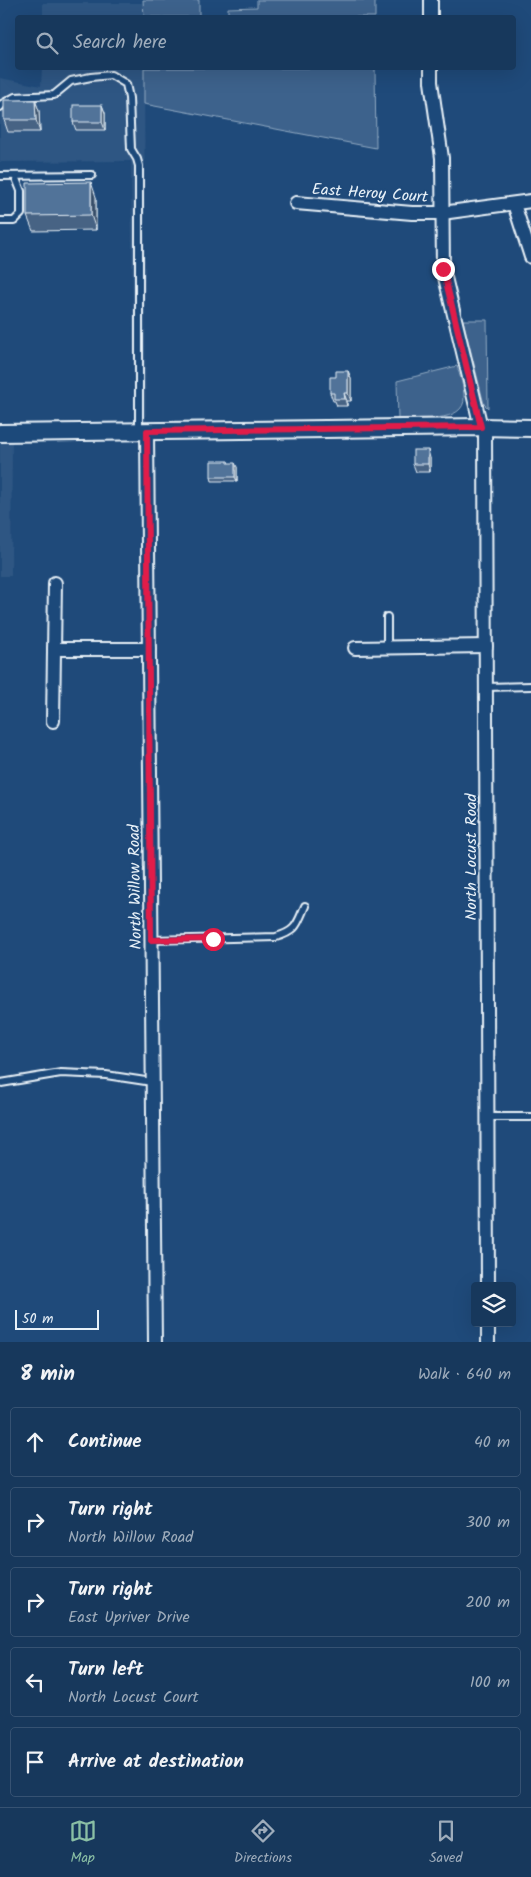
<!DOCTYPE html>
<html lang="en">
<head>
<meta charset="utf-8">
<style>
  :root { --surface:#17385c; --page:#203f62; --text:#f1f3f6; --muted:#9eacbb; --line:#365272; --accent:#8abfa5 }
  body { margin:0; font-family:Kalam,sans-serif; background:var(--page); color:var(--text) }
  .controls { position:absolute; right:15px; bottom:15px; display:grid; overflow:hidden; border-radius:5px; box-shadow:0 5px 20px #0002 }
  .controls button { width:45px; height:45px; display:grid; place-items:center; padding:0; border:0; border-bottom:1px solid var(--line); background:var(--surface); color:var(--text); font:25px sans-serif }
  .scale { position:absolute; left:15px; bottom:12px; width:84px; box-sizing:border-box; padding-left:5px; border:2px solid #e8f1f8; border-top:0; font-size:14px; line-height:18px; white-space:nowrap; color:#e8f1f8; -webkit-text-stroke:4px #1f4a7a; paint-order:stroke }
  .stop { position:absolute; width:15px; height:15px; margin:-11px; border:4px solid #e11d48; border-radius:50%; background:#fff }
  .stop.end { background:#e11d48; border-color:#fff; box-shadow:0 1px 5px #0008 }
  .list { margin:0; padding:0; list-style:none }
  h2 { display:flex; justify-content:space-between; align-items:center; height:65px; margin:0; padding:0 20px; font-size:21px }
  h2 small { font-size:16px; font-weight:400; color:var(--muted) }
  .list li { display:grid; grid-template-columns:32px 1fr auto; gap:15px; align-items:center; box-sizing:border-box; height:70px; margin:0 10px 10px; padding:0 10px; border:1px solid var(--line); border-radius:5px }
  .list b { display:block; font-size:19px; white-space:nowrap }
  .list p { margin:0; font-size:16px; white-space:nowrap; color:var(--muted) }
  .list em { font-size:16px; font-style:normal; color:var(--muted) }
  .icon { flex:none; width:28px; height:28px; fill:none; stroke:currentColor; stroke-width:2; stroke-linecap:round; stroke-linejoin:round }
  .map { position:relative; flex:none; width:531px; height:1342px; overflow:hidden }
  .search { position:absolute; background:var(--surface); box-shadow:0 5px 20px #0002; left:15px; right:15px; top:15px; height:55px; display:flex; align-items:center; gap:12px; box-sizing:border-box; padding:0 18px; border-radius:5px; color:var(--muted); font-size:19px }
  .sheet { height:465px; background:var(--surface) }
  nav { display:flex; justify-content:space-around; align-items:center; box-sizing:border-box; height:70px; border-top:1px solid var(--line); background:var(--surface); font-size:14px; color:var(--muted) }
  nav a { display:grid; justify-items:center; gap:2px }
  nav .on { color:var(--accent) }
  .map>svg:first-child { display:block }
</style>
</head>
<body>
<div class="map">
<svg width="531" height="1342" viewBox="0 0 531 1342">
  <rect width="100%" height="100%" fill="#1f4a7a"/>
  <filter id="ink" filterUnits="userSpaceOnUse"><feTurbulence type="fractalNoise" baseFrequency=".02" numOctaves="2"/><feDisplacementMap in="SourceGraphic" scale="10" xChannelSelector="R" yChannelSelector="G"/><feConvolveMatrix kernelMatrix="1 2 1 2 8 2 1 2 1" color-interpolation-filters="sRGB"/></filter>
  <g filter="url(#ink)">
    <g fill="#2e5683">
      <path d="M43,3h100l1,14h-101z"/>
      <path d="M42,68h102l2,353h-12l-3,-260 -131,1v-84l41,8z"/>
      <path d="M0,441h12l-1,135h-11z"/>
    </g>
    <g fill="#3c628c" stroke="#92aac2">
      <path d="M143,0h56v17h-55z"/>
      <path d="M257,0h118v17h-147v-9l29,-1z"/>
      <path d="M144,68h231l1,80 -232,-44z"/>
      <path d="M463,320h24l1,88 -4,-4z"/>
      <path d="M457,366c3,10 7,21 7,31 2,27 -49,21 -66,22l-1,-38z"/>
    </g>
    <g fill="none" stroke-linecap="round" stroke-linejoin="round">
      <g stroke="#e8f1f8" stroke-width="10">
        <g id="service">
          <path d="M0,107l2,-3 13,-7 39,-2 17,-14 20,-4 20,-2 15,9 3,14 2,51 6,10 2,7v264"/>
          <path d="M0,176l92,-1"/>
          <path d="M0,221h14l7,-7v-23l-6,-15"/>
          <path d="M387,617v30"/>
          <path d="M486,687l45,-1"/>
          <path d="M151,940l125,-3c21,-6 21,-13 29,-31"/>
          <path d="M1,1083l60,-10 45,2 46,7"/>
          <path d="M487,1117h44"/>
        </g>
      </g>
      <g stroke="#e8f1f8" stroke-width="16">
        <g id="minor">
          <path d="M431,0v18"/>
          <path d="M431,68v14l11,76 1,111 38,158"/>
          <path d="M296,203l116,10h30l89,-12"/>
          <path d="M514,204l17,53"/>
          <path d="M485,427l3,859"/>
          <path d="M147,431l8,911"/>
          <path d="M355,648l131,-2"/>
          <path d="M54,649h95"/>
          <path d="M53,721l2,-138"/>
          <path d="M488,1323v19"/>
        </g>
      </g>
      <g stroke="#e8f1f8" stroke-width="20">
        <path id="tertiary" d="M0,433l481,-6 50,1"/>
      </g>
      <use href="#service" stroke="#1f4a7a" stroke-width="6"/>
      <use href="#minor" stroke="#1f4a7a" stroke-width="12"/>
      <use href="#tertiary" stroke="#1f4a7a" stroke-width="16"/>
    </g>
    <g fill="#466384" stroke="#e8f1f8">
      <path d="M35,100l4,11 1,21h-32l-4,-12z"/>
      <path d="M102,105l3,8v17h-29l-3,-8z"/>
      <path d="M96,197v33l-63,1 -6,-15z"/>
      <path d="M348,371l3,7v23h-4v5h-10l-2,-5h-2l-3,-8 6,-16z"/>
      <path d="M430,458v14h-14l-3,-8z"/>
      <path d="M228,461v2l9,4v14h-25l-1,-4z"/>
    </g>
    <g fill="#39506b" stroke="#e8f1f8">
      <path d="M35,100l4,11 1,21 -4,-12z"/>
      <path d="M102,105l3,8v17l-3,-8z"/>
      <path d="M91,182l5,15v33l-5,-15z"/>
      <path d="M348,371l3,7v23l-3,-8z"/>
      <path d="M344,393l3,8v5l-2,-7z"/>
      <path d="M428,450l2,8v14l-2,-8z"/>
      <path d="M235,463l2,4v14l-2,-4z"/>
    </g>
    <g fill="#517399" stroke="#e8f1f8">
      <path d="M4,100h31l1,20h-32z"/>
      <rect x="73" y="105" width="29" height="17"/>
      <path d="M91,182v33l-64,1v-33z"/>
      <path d="M336,371h12v22h-4l1,6h-11v-6h-4v-16h6z"/>
      <rect x="413" y="450" width="15" height="14"/>
      <path d="M211,461h17v2h7v14h-24z"/>
    </g>
  </g>
  <g fill="none" stroke-linecap="round" stroke-linejoin="round" filter="url(#ink)">
    <path stroke="#e11d48" stroke-width="6" d="M213,939l-62,1 -4,-509 334,-4 -38,-158"/>
  </g>
  <g text-anchor="middle" stroke-width="4" stroke-linejoin="round" paint-order="stroke">
    <g font-size="16" fill="#e8f1f8" stroke="#1f4a7a">
      <text transform="translate(370 192) rotate(4)" y="6">East Heroy Court</text>
      <text transform="translate(470 857) rotate(-90)" y="6">North Locust Road</text>
      <text transform="translate(134 887) rotate(-91)" y="6">North Willow Road</text>
    </g>
  </g>
</svg>
<div class="controls">
<button><svg class="icon" aria-label="layers" viewBox="0 0 24 24"><path d="M12 4l9 5-9 5-9-5zM3 14l9 5 9-5"/></svg></button>
</div>
<div class="scale">50 m</div>
<div class="stop" style="left:213px;top:939px"></div>
<div class="stop end" style="left:443px;top:269px"></div>
<div class="search"><svg class="icon" aria-label="search" viewBox="0 0 24 24"><circle cx="10" cy="10" r="6"/><path d="M15 15l6 6"/></svg>Search here</div>
</div>
<section class="sheet">
<h2>8 min<small>Walk · 640 m</small></h2>
<ul class="list">
<li><svg class="icon" aria-label="ahead" viewBox="0 0 24 24"><path d="M12 20V5M6 11l6-6 6 6"/></svg><div><b>Continue</b></div><em>40 m</em></li>
<li><svg class="icon" aria-label="right" viewBox="0 0 24 24"><path d="M7 20v-9h11M14 6l5 5-5 5"/></svg><div><b>Turn right</b><p>North Willow Road</p></div><em>300 m</em></li>
<li><svg class="icon" aria-label="right" viewBox="0 0 24 24"><path d="M7 20v-9h11M14 6l5 5-5 5"/></svg><div><b>Turn right</b><p>East Upriver Drive</p></div><em>200 m</em></li>
<li><svg class="icon" aria-label="left" viewBox="0 0 24 24"><path d="M17 20v-9H6M10 6l-5 5 5 5"/></svg><div><b>Turn left</b><p>North Locust Court</p></div><em>100 m</em></li>
<li><svg class="icon" aria-label="arrive" viewBox="0 0 24 24"><path d="M6 21V4h12l-3 4 3 4H6"/></svg><div><b>Arrive at destination</b></div></li>
</ul>
</section>
<nav>
<a class="on"><svg class="icon" aria-label="map" viewBox="0 0 24 24"><path d="M3 6l6-2 6 2 6-2v14l-6 2-6-2-6 2zM9 4v14M15 6v14"/></svg>Map</a>
<a><svg class="icon" aria-label="directions" viewBox="0 0 24 24"><path d="M12 3l9 9-9 9-9-9zM9 14v-3h6M13 9l2 2-2 2"/></svg>Directions</a>
<a><svg class="icon" aria-label="saved" viewBox="0 0 24 24"><path d="M7 4h10v16l-5-4-5 4z"/></svg>Saved</a>
</nav>
</body>
</html>
